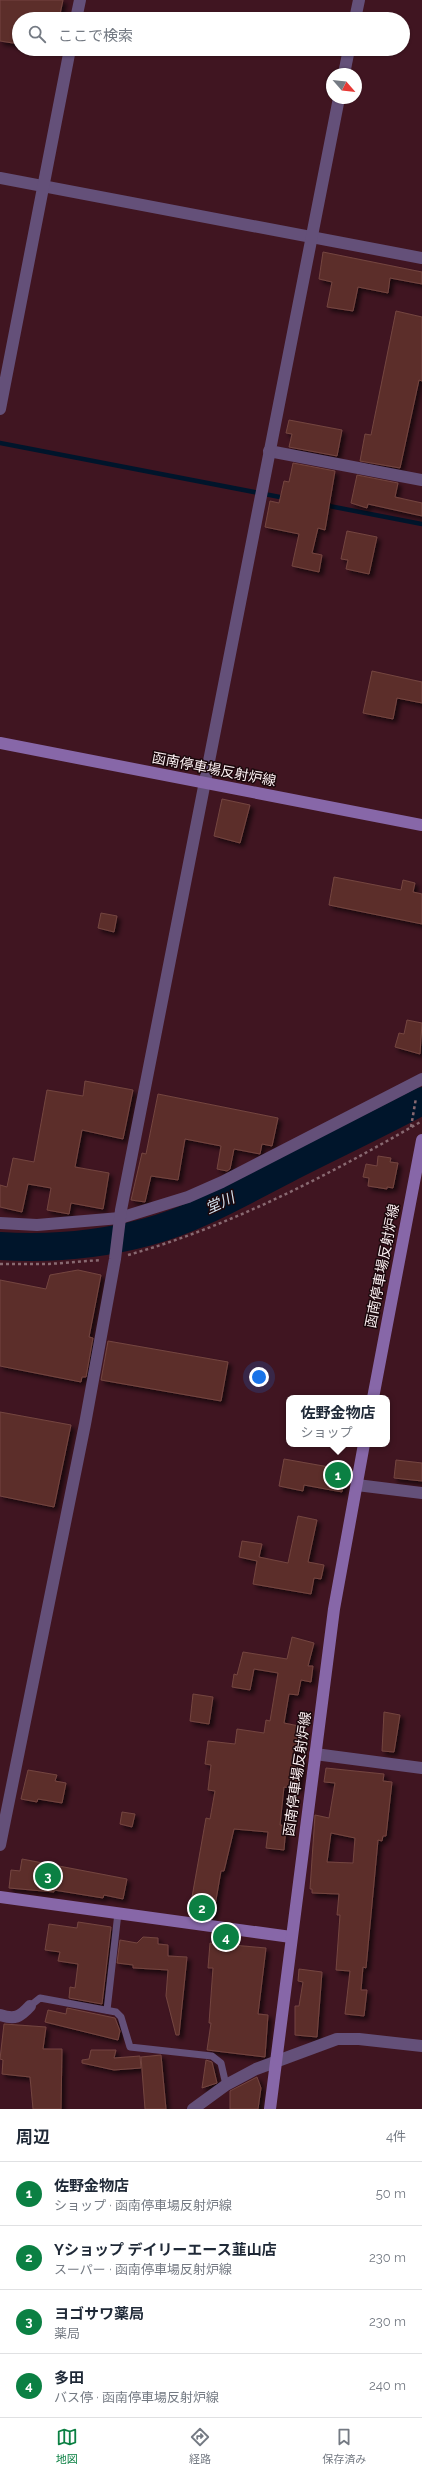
<!DOCTYPE html>
<html lang="ja">
<head>
<meta charset="utf-8">
<style>
  :root { --surface:#fff; --page:#f2f2f3; --text:#1f2937; --muted:#747a83; --line:#e0e1e3; --accent:#0b8043 }
  body { margin:0; font-family:Raleway,"Noto Sans JP",sans-serif; background:var(--page); color:var(--text) }
  .compass { position:absolute; left:326px; top:68px; width:36px; height:36px; border-radius:50%; background:var(--surface); box-shadow:0 1px 3px #0004; rotate:118deg }
  .you { position:absolute; left:259px; top:1377px; width:14px; height:14px; margin:-10px; border:3px solid #fff; border-radius:50%; background:#1a73e8; box-shadow:0 0 0 6px #1a73e833 }
  .badge { display:grid; place-items:center; width:26px; height:26px; border-radius:50%; background:var(--accent); color:#fff; font-size:13px; font-weight:700 }
  .pin { position:absolute; translate:-50% -50%; border:2px solid #fff; box-shadow:0 1px 4px #0006 }
  .popup { position:absolute; left:286px; top:1395px; width:104px; height:52px; box-sizing:border-box; display:grid; place-content:center; border-radius:8px; background:var(--surface); filter:drop-shadow(0 1px 3px #0005); font-size:13px; white-space:nowrap; color:var(--muted) }
  .popup b { font-size:15px; color:var(--text) }
  .popup::after { content:''; position:absolute; left:50%; top:100%; margin-left:-8px; border:8px solid transparent; border-top-color:var(--surface) }
  .list { margin:0; padding:0; list-style:none }
  h2 { display:flex; justify-content:space-between; align-items:center; height:52px; margin:0; padding:0 16px; font-size:17px }
  h2 small { font-size:13px; font-weight:400; color:var(--muted) }
  .list li { display:grid; grid-template-columns:26px 1fr auto; gap:12px; align-items:center; box-sizing:border-box; height:64px; padding:0 16px; border-top:1px solid var(--line) }
  .list b { display:block; font-size:15px; white-space:nowrap }
  .list p { margin:0; font-size:13px; white-space:nowrap; color:var(--muted) }
  .list em { font-size:13px; font-style:normal; color:var(--muted) }
  .icon { flex:none; width:22px; height:22px; fill:none; stroke:currentColor; stroke-width:2; stroke-linecap:round; stroke-linejoin:round }
  .map { position:relative; flex:none; width:422px; height:2109px; overflow:hidden }
  .search { position:absolute; background:var(--surface); box-shadow:0 1px 3px #0004; left:12px; right:12px; top:12px; height:44px; display:flex; align-items:center; gap:10px; box-sizing:border-box; padding:0 14px; border-radius:22px; color:var(--muted); font-size:15px }
  .sheet { height:308px; background:var(--surface) }
  nav { display:flex; justify-content:space-around; align-items:center; box-sizing:border-box; height:56px; border-top:1px solid var(--line); background:var(--surface); font-size:11px; color:var(--muted) }
  nav a { display:grid; justify-items:center; gap:2px }
  nav .on { color:var(--accent) }
  .map>svg:first-child { display:block }
</style>
</head>
<body>
<div class="map">
<svg width="422" height="2109" viewBox="0 0 422 2109">
  <defs>
    <filter id="shadow"><feDropShadow dx="3.5" dy="3.5" stdDeviation="2" flood-color="#0009"/></filter>
  </defs>
  <rect width="100%" height="100%" fill="#401521"/>
  <g fill="none" stroke-linecap="round" stroke-linejoin="round">
    <g stroke="#00152b" stroke-width="4.5">
      <path d="M0,443l285,55"/>
      <path d="M324,505l98,19"/>
    </g>
    <path stroke="#00152b" stroke-width="28" d="M0,1246c49,3 99,-1 147,-14 49,-13 95,-40 140,-63 45,-23 90,-44 135,-68"/>
  </g>
  <g fill="#5c2f2a" stroke="#744540" fill-rule="evenodd" filter="url(#shadow)">
    <path d="M0,0h63l-4,19h-40v25l-19,-3z"/>
    <path d="M323,252l99,20v12l-32,-6 -2,15 -30,-6 -5,24 -26,-4 5,-25 -13,-3z"/>
    <path d="M396,311l26,6v64l-3,-1 -19,88 -40,-7 5,-27 6,1z"/>
    <path d="M289,420l53,10 -5,26 -48,-9 3,-13 -6,-1z"/>
    <path d="M293,463l42,8 -10,59 -7,-2 -6,25 10,2 -3,17 -27,-6 7,-32 -34,-7 5,-26 9,2 5,-22 5,1z"/>
    <path d="M357,475l41,8 -3,14 27,6v13l-54,-12 -1,4 -16,-5z"/>
    <path d="M347,531l30,6 -8,37 -23,-5 2,-9 -7,-1z"/>
    <path d="M372,671l50,11v21l-25,-5 -4,21 -30,-6z"/>
    <path d="M222,799l28,6 -10,38 -26,-7z"/>
    <path d="M334,877l67,13 2,-10 12,3 -2,9 9,2v30l-93,-19z"/>
    <path d="M101,913l16,3 -3,16 -16,-4z"/>
    <path d="M407,1020l15,3 -2,31 -25,-7 4,-14 5,1z"/>
    <path d="M85,1081l48,9 -10,49 -41,-9 -7,37 34,6 -6,36 -32,-6 -2,11 -22,-4 4,-22 -23,-4 -6,28 -22,-5v-22l7,2 6,-29 21,4 13,-72 36,6z"/>
    <path d="M158,1094l120,24 -6,28 -10,-2 -2,10 -26,-5 -4,20 -3,2 -10,-2 4,-23 -36,-7 -7,41 -27,-4 -6,26 -14,-2 11,-47 4,1z"/>
    <path d="M378,1156l13,2 -1,4 8,1 -5,25 -6,-1v2l-19,-3 1,-8 -6,-1 3,-13 11,2z"/>
    <path d="M78,1270l23,5 -12,62 4,1 -7,39h-4l-1,5 -81,-16v-86l46,9 4,-14z"/>
    <path d="M108,1341l120,21 -7,39 -120,-21z"/>
    <path d="M0,1412l71,13 -17,82 -54,-11z"/>
    <path d="M284,1459l62,11 -4,22 -38,-7 -1,6 -24,-5z"/>
    <path d="M396,1460l26,3v18l-28,-3z"/>
    <path d="M298,1516l19,4 -9,42 16,3 -3,14 -7,-1 -3,16 -58,-10 4,-23 -18,-4 3,-16 20,3 -3,13 29,6z"/>
    <path d="M292,1637l22,6 -6,23h5l-2,16 -10,-2 -3,15 -9,-1 -5,29 15,3 -5,33 8,1 -4,29 -14,-2 -4,38 6,1 -2,24 -18,-2 2,-16 -34,-3 -10,42h-3l-8,46 -24,-3 17,-96 4,1 5,-28 -7,-1 3,-25 -6,-1 3,-23 27,3 2,-15 27,4 2,-13 4,1 8,-48 -24,-4 -4,21 -18,-3 2,-13 3,1 6,-23 44,7z"/>
    <path d="M193,1694l20,3 -4,27 -19,-3z"/>
    <path d="M384,1712l16,3 -6,37 -12,-1z"/>
    <path d="M326,1768l58,6 -1,7 9,1 -6,54h-3l-1,5 -4,-1 -12,128 -3,-1 -2,23h6l-3,26 -19,-2 5,-43 -14,-1 4,-55h-3l2,-21 -27,-1v-4h-2l5,-74 14,3 6,-35 -11,-1zM331,1833l24,5 -2,25 -26,-1z"/>
    <path d="M28,1770l29,5 -2,6 11,2 -4,20 -24,-4 -1,3 -16,-3z"/>
    <path d="M122,1812l13,2 -3,13 -12,-3z"/>
    <path d="M22,1859l105,20 -4,20 -19,-4 -1,3 -49,-8v2l-45,-4 2,-18 9,1z"/>
    <path d="M78,1922l33,5 -9,77 -33,-6 1,-11 5,1 3,-24 -20,-3 2,-9 -15,-2 4,-26 28,4z"/>
    <path d="M143,1937l15,1v6l10,1v11l19,1 -8,78h-3l-10,-39 2,-26 -33,-2h-2v-3l-16,-2 3,-23 17,3z"/>
    <path d="M210,1943l56,5 -8,66 10,1 -3,42 -58,-7 4,-27h-2l4,-55h-5z"/>
    <path d="M299,1969l23,3 -5,65 -22,-2v-29h4l4,-24 -5,-1z"/>
    <path d="M67,2008l48,10 5,13 -2,9 -73,-18 3,-12 18,4z"/>
    <path d="M4,2024l42,3 -3,22h19l-1,60h-28l-3,-32 -28,-3 1,-14 -3,-1z"/>
    <path d="M91,2050h25l-2,8 26,-2 1,12 -27,2 -32,-7v-3l7,-1z"/>
    <path d="M161,2055l5,54h-21l-4,-52z"/>
    <path d="M206,2060l6,2 5,21 -15,5z"/>
    <path d="M257,2077l4,11 -3,21h-28v-18z"/>
  </g>
  <g fill="none" stroke-linecap="round" stroke-linejoin="round">
    <g stroke="#886971" stroke-width="2.5" stroke-dasharray="3 3" stroke-linecap="butt">
      <path d="M411,1127l5,-29"/>
      <path d="M128,1255c103,-29 201,-80 294,-134"/>
      <path d="M0,1264h49l52,-4"/>
    </g>
    <g stroke="#645079" stroke-width="7">
      <path d="M30,2006l10,-8 76,14 5,5 9,30 82,9 9,7 5,22"/>
      <path d="M107,2010l11,-97"/>
    </g>
    <g stroke="#645079" stroke-width="12">
      <path d="M76,19l4,-19"/>
      <path d="M355,19l4,-19"/>
      <path d="M344,74l5,-25"/>
      <path d="M0,178l422,80"/>
      <path d="M0,409l70,-360"/>
      <path d="M269,451l153,29"/>
      <path d="M0,1223l37,2 83,-7 68,-21 34,-15 200,-103"/>
      <path d="M357,1485l65,8"/>
      <path d="M315,1754l107,14"/>
      <path d="M0,1845l85,-421 30,-165 6,-49 218,-1112"/>
      <path d="M0,2015c15,5 20,2 30,-9"/>
      <path d="M193,2109l33,-24 30,-16 81,-30h22l63,7"/>
    </g>
    <g stroke="#8767a8" stroke-width="12">
      <path d="M0,743l422,82"/>
      <path d="M373,1398l49,-258"/>
      <path d="M0,1897l291,40"/>
      <path d="M270,2109l64,-500 30,-165"/>
    </g>
  </g>
  <g text-anchor="middle" stroke-width="3" stroke-linejoin="round" paint-order="stroke">
    <g font-size="14" fill="#fcf0f2" stroke="#1b080c">
      <text transform="translate(214 769) rotate(11)" y="5">函南停車場反射炉線</text>
      <text transform="translate(382 1266) rotate(-79)" y="5">函南停車場反射炉線</text>
      <text transform="translate(297 1774) rotate(-82)" y="5">函南停車場反射炉線</text>
    </g>
    <g font-size="15" font-style="italic" fill="#d4e3f0" stroke="#1b080c">
      <text transform="translate(220 1203) rotate(-24)" y="5">堂川</text>
    </g>
  </g>
</svg>
<svg class="compass" viewBox="-18 -18 36 36"><path d="M0-13l5 13h-10z" fill="#e53935"/><path d="M0 13l5-13h-10z" fill="#747a83"/></svg>
<div class="you"></div>
<div class="pin badge" style="left:338px;top:1475px">1</div>
<div class="popup"><b>佐野金物店</b>ショップ</div>
<div class="pin badge" style="left:202px;top:1908px">2</div>
<div class="pin badge" style="left:48px;top:1876px">3</div>
<div class="pin badge" style="left:226px;top:1937px">4</div>
<div class="search"><svg class="icon" aria-label="search" viewBox="0 0 24 24"><circle cx="10" cy="10" r="6"/><path d="M15 15l6 6"/></svg>ここで検索</div>
</div>
<section class="sheet">
<h2>周辺<small>4件</small></h2>
<ul class="list">
<li><span class="badge">1</span><div><b>佐野金物店</b><p>ショップ · 函南停車場反射炉線</p></div><em>50 m</em></li>
<li><span class="badge">2</span><div><b>Yショップ デイリーエース韮山店</b><p>スーパー · 函南停車場反射炉線</p></div><em>230 m</em></li>
<li><span class="badge">3</span><div><b>ヨゴサワ薬局</b><p>薬局</p></div><em>230 m</em></li>
<li><span class="badge">4</span><div><b>多田</b><p>バス停 · 函南停車場反射炉線</p></div><em>240 m</em></li>
</ul>
</section>
<nav>
<a class="on"><svg class="icon" aria-label="map" viewBox="0 0 24 24"><path d="M3 6l6-2 6 2 6-2v14l-6 2-6-2-6 2zM9 4v14M15 6v14"/></svg>地図</a>
<a><svg class="icon" aria-label="directions" viewBox="0 0 24 24"><path d="M12 3l9 9-9 9-9-9zM9 14v-3h6M13 9l2 2-2 2"/></svg>経路</a>
<a><svg class="icon" aria-label="saved" viewBox="0 0 24 24"><path d="M7 4h10v16l-5-4-5 4z"/></svg>保存済み</a>
</nav>
</body>
</html>
